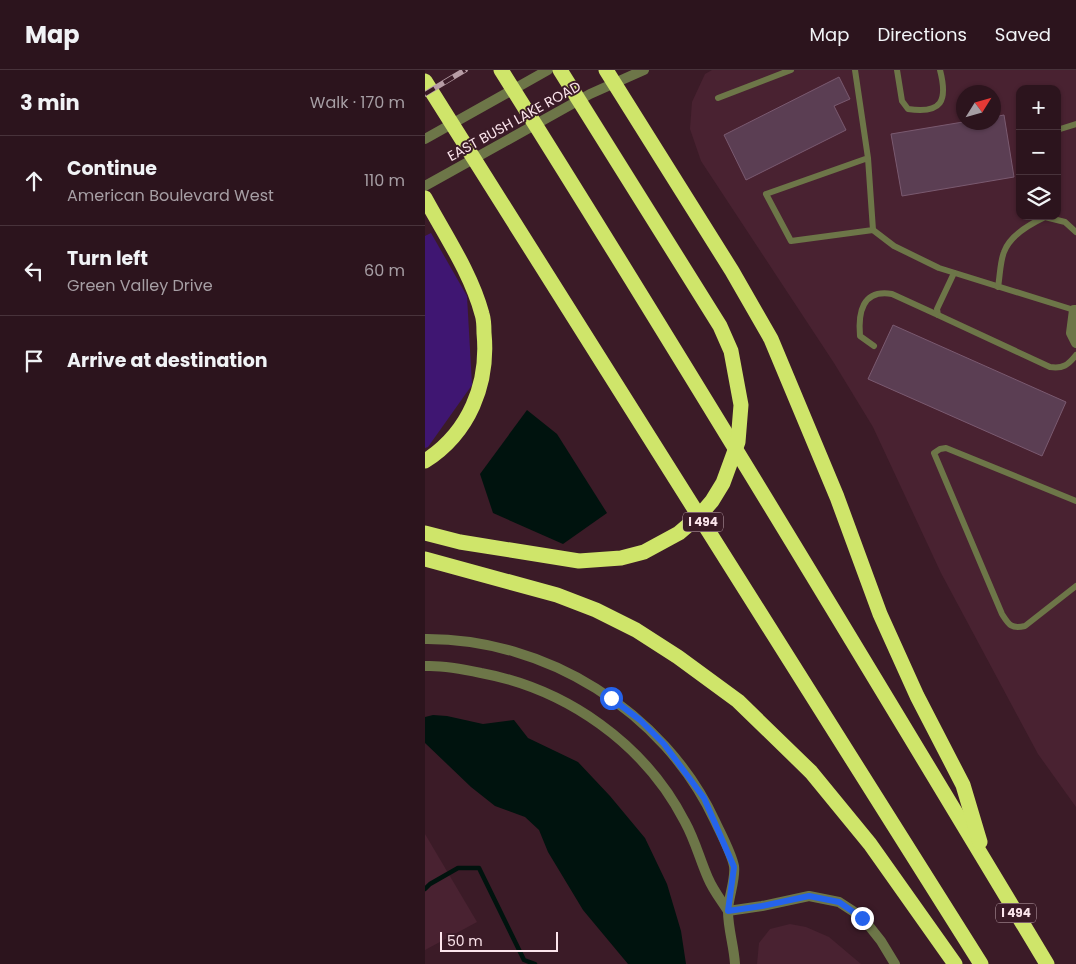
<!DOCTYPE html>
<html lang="en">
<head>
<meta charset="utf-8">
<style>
  :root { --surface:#2c141d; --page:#38212a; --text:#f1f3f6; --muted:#a69ea4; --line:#48333b }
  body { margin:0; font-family:Poppins,sans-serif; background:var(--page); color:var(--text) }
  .controls { position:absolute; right:15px; top:15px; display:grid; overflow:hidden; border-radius:10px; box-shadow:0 1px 4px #0004 }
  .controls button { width:45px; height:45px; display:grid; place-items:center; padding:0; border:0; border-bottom:1px solid var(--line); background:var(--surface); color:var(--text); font:25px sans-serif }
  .compass { position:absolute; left:531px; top:15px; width:45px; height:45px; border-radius:50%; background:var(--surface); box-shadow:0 1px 4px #0004; rotate:53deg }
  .scale { position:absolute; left:15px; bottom:12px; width:118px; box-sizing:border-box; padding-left:5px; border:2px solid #fce5ec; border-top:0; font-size:14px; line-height:18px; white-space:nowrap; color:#fce5ec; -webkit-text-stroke:4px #3b1b27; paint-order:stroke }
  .stop { position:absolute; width:15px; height:15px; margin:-11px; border:4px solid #2563eb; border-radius:50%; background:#fff }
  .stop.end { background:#2563eb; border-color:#fff; box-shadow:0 1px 5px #0008 }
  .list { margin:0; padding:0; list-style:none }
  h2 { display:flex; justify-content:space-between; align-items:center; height:65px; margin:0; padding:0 20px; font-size:21px }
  h2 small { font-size:16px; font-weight:400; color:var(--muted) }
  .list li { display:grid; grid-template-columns:32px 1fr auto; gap:15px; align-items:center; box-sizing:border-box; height:90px; padding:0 20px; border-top:1px solid var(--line) }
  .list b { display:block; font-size:19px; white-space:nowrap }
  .list p { margin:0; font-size:16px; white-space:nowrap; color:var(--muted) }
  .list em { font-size:16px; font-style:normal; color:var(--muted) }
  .icon { flex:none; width:28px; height:28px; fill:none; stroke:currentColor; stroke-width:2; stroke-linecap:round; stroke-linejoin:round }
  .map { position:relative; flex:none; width:651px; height:894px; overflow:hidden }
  header { display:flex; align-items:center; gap:30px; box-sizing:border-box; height:70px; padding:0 25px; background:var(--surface); border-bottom:1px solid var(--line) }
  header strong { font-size:24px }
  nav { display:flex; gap:28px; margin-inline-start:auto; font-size:18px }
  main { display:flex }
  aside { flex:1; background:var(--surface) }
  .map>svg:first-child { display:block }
</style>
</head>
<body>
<header>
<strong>Map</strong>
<nav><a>Map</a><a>Directions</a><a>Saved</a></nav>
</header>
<main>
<aside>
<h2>3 min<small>Walk · 170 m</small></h2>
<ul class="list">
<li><svg class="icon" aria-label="ahead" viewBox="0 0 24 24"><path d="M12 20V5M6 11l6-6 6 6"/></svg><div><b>Continue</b><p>American Boulevard West</p></div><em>110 m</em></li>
<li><svg class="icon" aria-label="left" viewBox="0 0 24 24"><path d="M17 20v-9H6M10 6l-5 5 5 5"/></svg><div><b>Turn left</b><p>Green Valley Drive</p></div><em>60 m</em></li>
<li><svg class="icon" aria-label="arrive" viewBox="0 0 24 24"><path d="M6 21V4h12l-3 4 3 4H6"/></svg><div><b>Arrive at destination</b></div></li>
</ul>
</aside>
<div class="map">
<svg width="651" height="894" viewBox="0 0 651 894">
  <rect width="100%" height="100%" fill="#3b1b27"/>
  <g fill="#492231" fill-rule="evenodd">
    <path d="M287,0h364v737l-38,-53 -97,-181 -68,-146 -39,-64 -133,-202 -11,-32 2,-27 13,-28zM595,19h37v127h-37zM538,22h30v30h-30z"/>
    <path d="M0,764l52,88 -52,28z"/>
    <path d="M365,854l16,3 23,10 32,27h-104l2,-21 11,-14z"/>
  </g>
  <path fill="#3f1672" d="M6,163l36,63 5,89 -44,62 -3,1v-212z"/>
  <g fill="#00130e">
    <path d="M102,340l30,24 50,79 -44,31 -70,-31 -13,-39z"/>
    <path d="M8,645l14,1 36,8 31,-4 14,18 50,24 32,34 35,42 22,46 14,47 5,33h-58l-45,-54 -35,-58 -9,-22 -14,-13 -30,-11 -24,-19 -46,-44v-26z"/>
  </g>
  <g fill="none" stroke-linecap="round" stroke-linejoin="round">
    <path stroke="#00130e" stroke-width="4.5" d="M0,819l5,-5 28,-16h21l45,92 11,4"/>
  </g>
  <g fill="#5b3e53" stroke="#7a5a70">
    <path d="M414,7l11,22 -16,7 12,24 -100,50 -22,-45z"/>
    <path d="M579,45l10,62 -112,19 -11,-62 72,-12h30v-5z"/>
    <path d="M468,255l173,77 -24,54 -174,-77z"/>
  </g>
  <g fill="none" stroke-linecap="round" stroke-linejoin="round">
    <g stroke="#6d7648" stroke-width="6">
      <path d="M430,0l13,88 5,72 -82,11 -25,-47 102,-36"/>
      <path d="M472,0l5,31 6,8c34,5 40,-8 32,-39"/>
      <path d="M293,28l73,-28"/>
      <path d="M632,60l19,-6"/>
      <path d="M448,160l21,16 45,22 135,42"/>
      <path d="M529,203l-17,36 1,6 112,52c13,2 18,-2 26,-12"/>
      <path d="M573,217c2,-11 2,-25 6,-35 6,-17 26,-28 41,-35l20,5 11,10"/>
      <path d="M449,276l-14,-10c-2,-23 2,-47 32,-42l46,21"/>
      <path d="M651,431l-130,-53 -6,1 -6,4 68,161c7,11 9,15 23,12l51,-40"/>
    </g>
    <g stroke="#6d7648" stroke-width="10">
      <path d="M651,240h-2l-3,23 5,10"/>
      <path d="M303,841l34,-5 47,-10 30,6 23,15 19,24 14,23"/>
    </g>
    <g stroke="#6d7648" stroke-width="10">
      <path d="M0,69l123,-69"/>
      <path d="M0,116l165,-92 54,-24"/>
      <path d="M0,569c120,-1 239,72 290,182 6,13 16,31 19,45 2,13 -6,32 -6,45 0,18 6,35 7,53"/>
      <path d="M0,596c19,-1 38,3 56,7 86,16 164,71 204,149 10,18 15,38 23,56 5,12 13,22 20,33"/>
    </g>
    <g stroke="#cfe56a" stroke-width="15">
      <path d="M76,0c186,296 366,595 546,894"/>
      <path d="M181,0l126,201 39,68 66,158 43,117 37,82 46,89 17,57"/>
      <path d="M0,11l556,883"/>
      <path d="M0,128c20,37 46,75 57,116 2,6 2,13 2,19 5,51 -15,100 -59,128"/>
      <path d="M0,463l35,9 119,19 42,-3 23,-6 35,-19 21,-18 12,-14 11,-18 15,-41 3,-37 -10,-54 -11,-25 -160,-256"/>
      <path d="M0,489l132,36 39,15 40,20 42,27 60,44 73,71 59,72 85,120"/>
    </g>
    <g stroke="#b79ca5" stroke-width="5.5">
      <path id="rail" d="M0,24l40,-24"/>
    </g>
    <use href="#rail" stroke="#3b1b27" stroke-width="4" stroke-dasharray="11" stroke-linecap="butt"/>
  </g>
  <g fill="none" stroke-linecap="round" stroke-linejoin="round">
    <path stroke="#2563eb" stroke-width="6" d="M186,628l29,22 24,24 40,54 30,69 -6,44 34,-5 47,-10 30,6 23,16"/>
  </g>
  <g text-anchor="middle" stroke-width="4" stroke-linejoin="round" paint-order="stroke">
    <g fill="#3b1b27" stroke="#c2a8b1" stroke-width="1">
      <rect x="258" y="442.5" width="40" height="19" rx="4"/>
      <rect x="571" y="833.5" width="40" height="19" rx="4"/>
    </g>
    <g font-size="12" font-weight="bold" fill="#fce5ec">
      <text x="278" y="456">I 494</text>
      <text x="591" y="847">I 494</text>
    </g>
    <g font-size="14" fill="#fce5ec" stroke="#3b1b27">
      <text transform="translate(89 51) rotate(-29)" y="5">EAST BUSH LAKE ROAD</text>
    </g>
  </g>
</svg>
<div class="controls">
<button>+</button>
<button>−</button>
<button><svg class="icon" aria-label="layers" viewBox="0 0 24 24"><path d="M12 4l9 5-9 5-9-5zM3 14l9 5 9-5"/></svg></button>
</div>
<svg class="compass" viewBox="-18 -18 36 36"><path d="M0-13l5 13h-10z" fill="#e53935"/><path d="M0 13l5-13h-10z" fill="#a69ea4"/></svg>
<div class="scale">50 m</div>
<div class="stop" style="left:186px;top:628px"></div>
<div class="stop end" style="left:437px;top:848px"></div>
</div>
</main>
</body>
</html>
